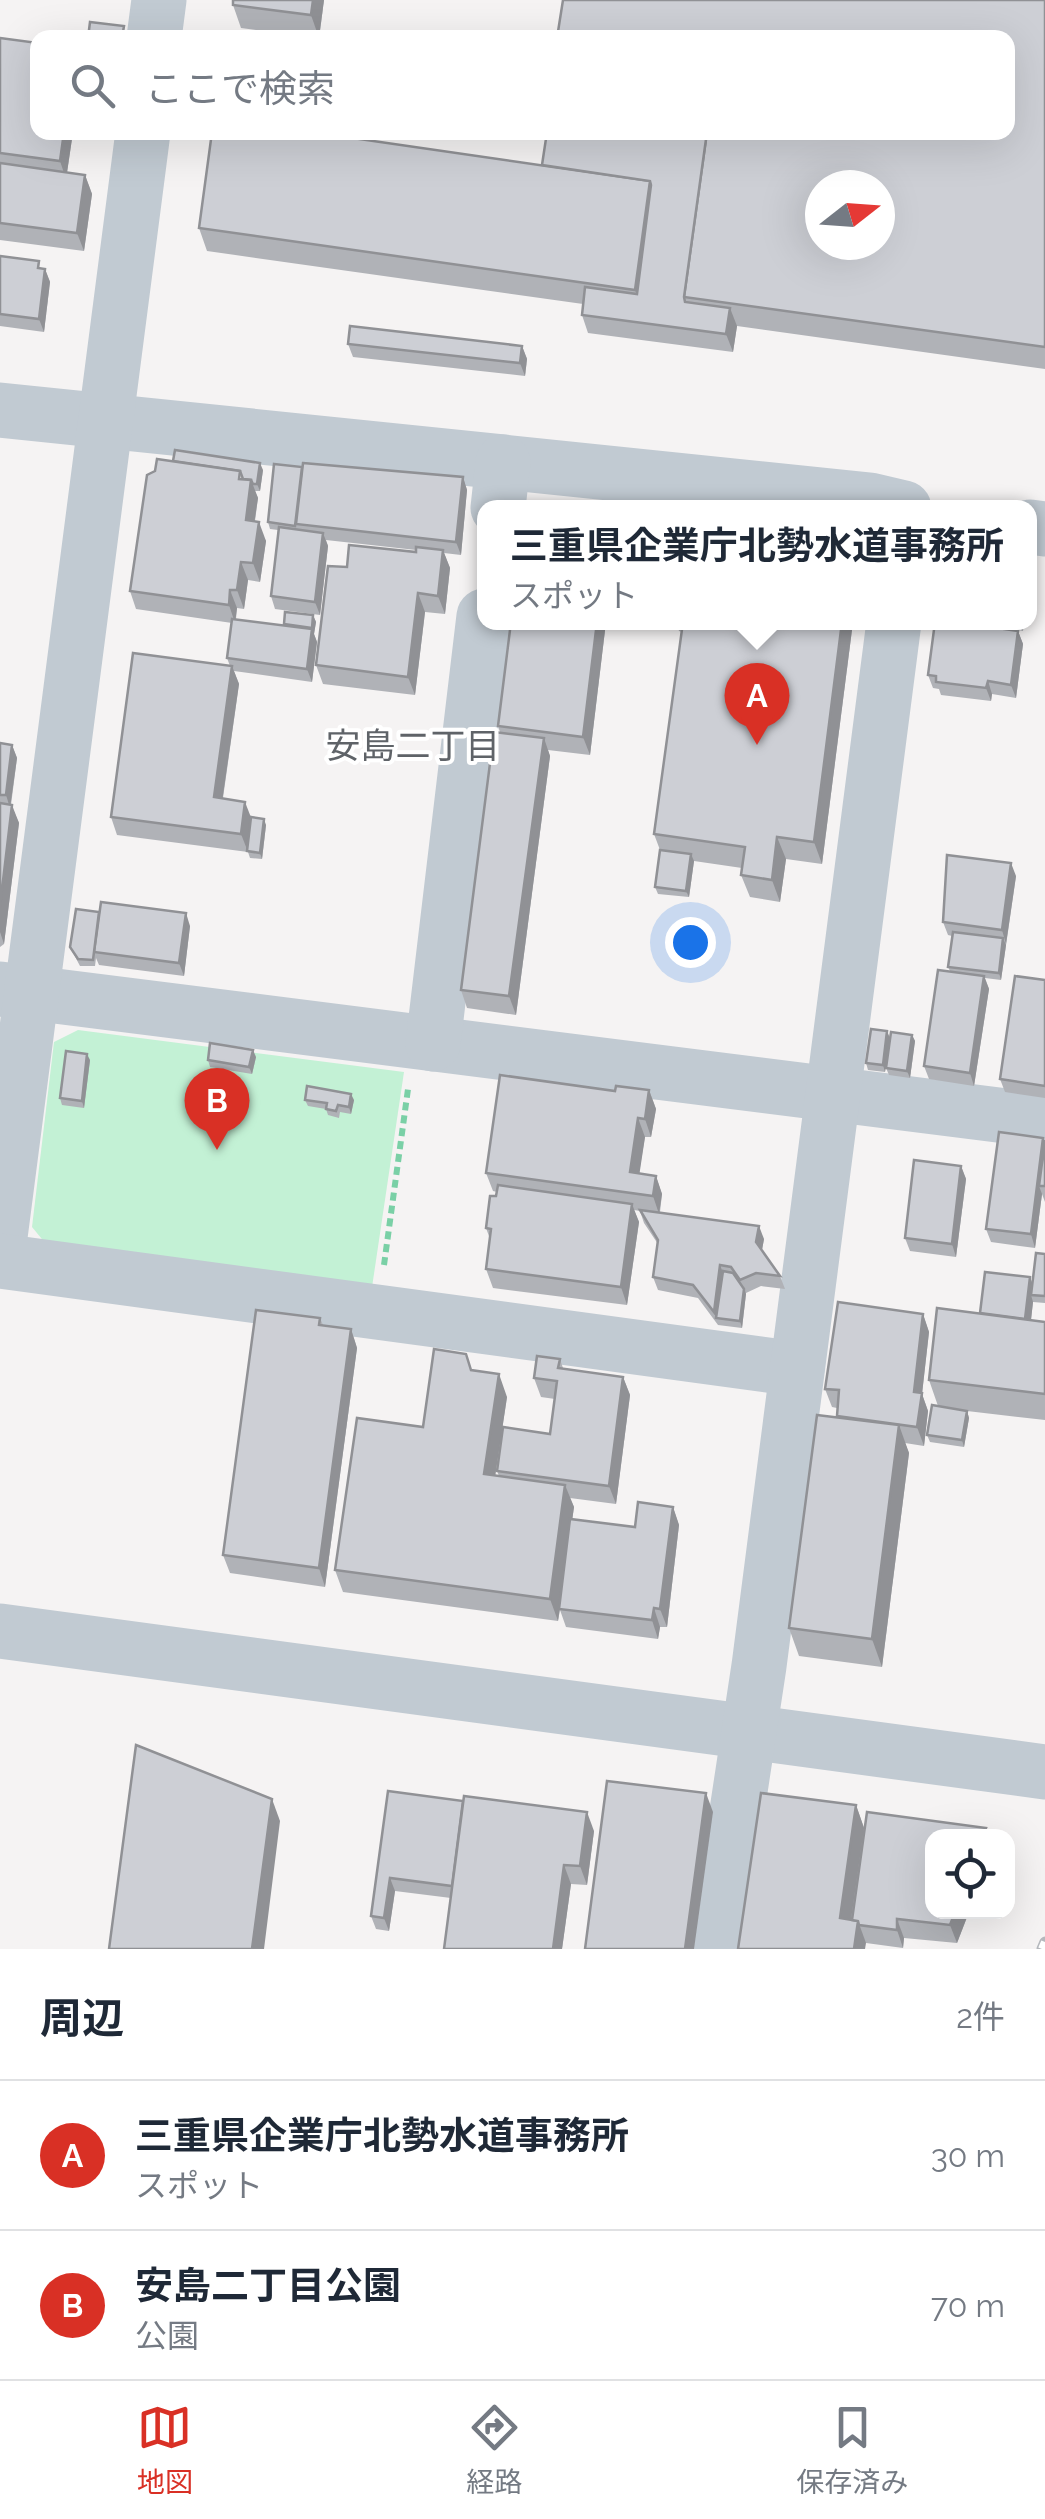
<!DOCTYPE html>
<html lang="ja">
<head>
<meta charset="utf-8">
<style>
  :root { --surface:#fff; --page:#f6f6f7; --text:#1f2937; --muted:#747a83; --line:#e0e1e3; --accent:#d93025 }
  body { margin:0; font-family:Raleway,"Noto Sans JP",sans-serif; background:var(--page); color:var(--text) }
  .controls { position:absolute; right:30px; bottom:30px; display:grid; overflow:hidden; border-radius:20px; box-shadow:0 10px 40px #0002 }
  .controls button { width:90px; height:90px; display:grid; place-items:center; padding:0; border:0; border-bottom:2px solid var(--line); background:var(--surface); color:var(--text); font:50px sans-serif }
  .compass { position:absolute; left:805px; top:170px; width:90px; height:90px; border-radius:50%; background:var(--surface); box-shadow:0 10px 40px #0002; rotate:73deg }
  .you { position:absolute; left:690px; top:942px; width:35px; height:35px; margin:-25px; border:8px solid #fff; border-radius:50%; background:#1a73e8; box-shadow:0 0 0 15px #1a73e833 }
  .badge { display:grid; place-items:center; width:65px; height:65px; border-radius:50%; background:var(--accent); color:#fff; font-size:32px; font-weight:700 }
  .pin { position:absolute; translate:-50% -82px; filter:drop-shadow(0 2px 5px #0008) }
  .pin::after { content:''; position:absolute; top:52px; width:35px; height:30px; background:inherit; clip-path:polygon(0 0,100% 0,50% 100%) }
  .popup { position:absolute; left:477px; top:500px; width:560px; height:130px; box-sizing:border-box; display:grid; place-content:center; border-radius:20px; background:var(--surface); filter:drop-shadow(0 2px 8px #0005); font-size:32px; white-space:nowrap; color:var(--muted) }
  .popup b { font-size:38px; color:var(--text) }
  .popup::after { content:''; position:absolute; left:50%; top:100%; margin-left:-20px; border:20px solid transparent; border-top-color:var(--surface) }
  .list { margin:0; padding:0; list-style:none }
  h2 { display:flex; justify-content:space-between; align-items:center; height:130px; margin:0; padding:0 40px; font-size:42px }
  h2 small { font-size:32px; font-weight:400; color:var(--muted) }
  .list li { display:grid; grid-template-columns:65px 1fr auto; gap:30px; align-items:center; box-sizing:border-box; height:150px; padding:0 40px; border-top:2px solid var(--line) }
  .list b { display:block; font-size:38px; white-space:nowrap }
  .list p { margin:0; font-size:32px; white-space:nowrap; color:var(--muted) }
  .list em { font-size:32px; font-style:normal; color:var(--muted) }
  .icon { flex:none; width:55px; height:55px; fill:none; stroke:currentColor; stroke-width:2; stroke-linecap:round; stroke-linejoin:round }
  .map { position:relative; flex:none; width:1045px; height:1949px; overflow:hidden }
  .search { position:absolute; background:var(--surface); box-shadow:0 10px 40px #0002; left:30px; right:30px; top:30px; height:110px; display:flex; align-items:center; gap:25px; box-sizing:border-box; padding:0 35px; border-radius:20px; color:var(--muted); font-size:38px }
  .sheet { height:430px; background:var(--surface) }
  nav { display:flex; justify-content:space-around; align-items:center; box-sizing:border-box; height:140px; border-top:2px solid var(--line); background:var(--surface); font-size:28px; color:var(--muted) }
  nav a { display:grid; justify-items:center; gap:5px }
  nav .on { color:var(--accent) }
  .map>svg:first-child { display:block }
</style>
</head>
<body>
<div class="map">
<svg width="1045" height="1949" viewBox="0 0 1045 1949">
  <rect width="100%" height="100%" fill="#f5f3f3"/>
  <path fill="#c3f1d5" d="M78,1030l326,42 -33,222 -325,-50 -14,-17 22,-185z"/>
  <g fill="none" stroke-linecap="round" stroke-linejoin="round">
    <path stroke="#7ad0a6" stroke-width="6" stroke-dasharray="8 5" stroke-linecap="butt" d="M384,1265l24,-176"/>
    <g stroke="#c1cad2" stroke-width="55">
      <path d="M154,38l5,-38"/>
      <path d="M0,410l870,90 34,8"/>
      <path d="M498,508l5,-46"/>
      <path d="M1030,527l15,2"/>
      <path d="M0,989l1045,132"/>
      <path d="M433,1044l51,-428"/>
      <path d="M0,1237l143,-1105"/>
      <path d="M0,1261l797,108"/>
      <path d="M0,1631l1045,141"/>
      <path d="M716,1949l43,-283 135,-1044"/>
    </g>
    <g stroke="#b5b8bd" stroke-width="11">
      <path id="rail" d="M1042,1949l3,-7"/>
    </g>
    <use href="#rail" stroke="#fff" stroke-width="8" stroke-dasharray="22" stroke-linecap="butt"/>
  </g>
  <g fill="#b0b2b7">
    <path d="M324,0l-5,38 -78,-10 -8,-23z"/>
    <path d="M1045,0v369l-308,-43 -4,26 -145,-19 -6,-18 1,-11 -376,-53 -8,-23 343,-63z"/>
    <path d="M0,38l38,94h35l-6,41 18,2 7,19 -8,57 -84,-11z"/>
    <path d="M0,256l45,13 5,13 -6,50 -44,-6z"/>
    <path d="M348,344l174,2 5,13 -2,17 -172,-19z"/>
    <path d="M302,467l161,10 4,13 -6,65 -17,-2 6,15 -5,46 -20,-2 -10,83 -92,-11 -7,-19 31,-98 69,-15v-2l-90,-10 2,6 -8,69 -45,-6 -4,-13 7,-66 -8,-1 -2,-7z"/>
    <path d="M263,470l-3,21h-5l3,7 -3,23 11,20 -6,41 -12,-2 -4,29 -7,-1 -1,11 48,7 29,-11 3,7 -2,12 3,8 -5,40 -78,-11 5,13 -16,114 28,20 15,7 -4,34 -12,-1 -2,-6 -131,-17 -6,-18 119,-151 -3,-8 5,-35 -96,-14 -6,-18z"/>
    <path d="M606,622l-16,133 -42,-5 2,6 -34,259 -49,-7 -6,-18 39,-258 -2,-6z"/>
    <path d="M676,622h177l-31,242 -36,-5 -6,43 -30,-5 -9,-22 1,-7 -48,-7 -5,36 -31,-3 -3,-7 5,-37 -6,-16 28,-202 -3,-1z"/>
    <path d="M978,622h46l-1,9z"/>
    <path d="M1018,631l5,13 -7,54 -24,-4 -1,7 -50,-6 -2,-6 -6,-1 -5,-13z"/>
    <path d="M0,743l12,2 5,13 -6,47 8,18 -15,121 -4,3z"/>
    <path d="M1016,876l-15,104 -16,-2 4,11 -15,97 -45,-7 -5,-13 26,-95 -2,-4 4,-31 -4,-1 -5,-13z"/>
    <path d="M190,926l-6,50 -85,-11 -3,-7 -1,8h-15l-10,-19z"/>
    <path d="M1045,980v118l-40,-6 -5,-13z"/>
    <path d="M912,1035l3,6 -5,37 -21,-3 -3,-7z"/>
    <path d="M890,1038l-5,34 -17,-2 -2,-7z"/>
    <path d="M256,1057l-4,17 -42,-7 -2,-7z"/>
    <path d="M90,1060l-6,48 -22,-3 -2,-7z"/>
    <path d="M649,1090l7,19 -5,28h-6l-6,36 17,3 6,18 -2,18 104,27 -2,11 18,26 5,13 -24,-3 -15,7 -4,35 -24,-3 -20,-27 -40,-8 -5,-13 5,-33 -14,-21 -4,-12 -6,-1 5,12 -12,83 -134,-17 -7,-19 4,-30 -4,-11 11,-36 -4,-1 -7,-18 129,-82z"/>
    <path d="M305,1100h49l-3,14 -11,-2 -1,6 -11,-3 -2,-6 -18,-3z"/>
    <path d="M1045,1140v62l-3,-8 -7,54 -44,-6 -5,-13z"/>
    <path d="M961,1166l5,13 -10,78 -46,-6 -5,-13z"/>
    <path d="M1045,1254v49l-12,-1 -2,18 14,2v98l-78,-9 2,7 -5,29 -34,-5 -3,-7 11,-29 -9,-26 51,-67 52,-30z"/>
    <path d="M923,1314l6,18 -7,62 6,17 -4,35 -19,-3 4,10 -27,214 -83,-11 -10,-28 48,-211v-9l-5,-1 -7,-18z"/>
    <path d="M320,1318l3,7 28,4 6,19 -32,239 -95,-14 -7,-18z"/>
    <path d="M560,1359l3,9 60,9 7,18 -14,109 -46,-6 4,9 -2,13 63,7 38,-20 6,18 -12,102h-7l-2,12 -92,-12 -6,-17 -2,11 -215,-29 -8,-22 88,-143 49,-57 35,27 -12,79h4l-2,-5 53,-37 5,-35 -14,-2 -7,-19z"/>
    <path d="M388,1791l206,40 -7,54 -16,-1 -9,65h-118l7,-51 -56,-7 -6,40 -13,-2 -5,-13z"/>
    <path d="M856,1805l8,23 68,84h37l-12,31 -53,-5 -1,10 -37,-5 -128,6z"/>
  </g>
  <g fill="#909195">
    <path d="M313,0h11l-5,38 -8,-23z"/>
    <path d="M64,132h9l-7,47 -6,-18z"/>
    <path d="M85,175l7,19 -8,57 -7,-18z"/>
    <path d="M650,181l8,22 -15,109 -8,-22z"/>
    <path d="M45,269l5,13 -6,50 -5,-13z"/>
    <path d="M730,308l7,18 -4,26 -7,-18z"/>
    <path d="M522,346l5,13 -2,17 -5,-13z"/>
    <path d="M260,463l3,7 -3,21 -3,-7z"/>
    <path d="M463,477l4,13 -6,65 -5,-13z"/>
    <path d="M251,480l7,18 -6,40 -6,-18z"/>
    <path d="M259,522l7,19 -6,41 -7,-19z"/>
    <path d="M323,533l5,13 -8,69 -5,-13z"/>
    <path d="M1030,548l3,10 -3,27z"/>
    <path d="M443,550l7,18 -5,46 -7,-18z"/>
    <path d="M241,562l7,18 -4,29 -7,-19z"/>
    <path d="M230,590l7,18 -2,15 -6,-18z"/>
    <path d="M418,593l7,19 -10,83 -7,-18z"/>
    <path d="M313,615l3,7 -2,12 3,8 -5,40 -5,-13z"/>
    <path d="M597,622h9l-16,133 -7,-18z"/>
    <path d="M842,622h11l-31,242 -8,-22z"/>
    <path d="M1018,631l5,13 -7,54 -5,-13z"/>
    <path d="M232,666l7,18 -19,132 -6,-19z"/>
    <path d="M988,681l4,13 -1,7 -5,-13z"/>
    <path d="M544,738l6,18 -34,259 -7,-19z"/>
    <path d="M12,745l5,13 -7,50 -4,-13z"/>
    <path d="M245,802l7,18 -4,32 -7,-18z"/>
    <path d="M12,805l7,18 -15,121 -4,-12v-26z"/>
    <path d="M264,819l2,6 -4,34 -2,-6z"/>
    <path d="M777,837l9,22 -6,43 -8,-22z"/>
    <path d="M691,854l3,7 -5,36 -3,-6z"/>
    <path d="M1011,863l5,13 -10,68 -4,-14z"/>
    <path d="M186,913l4,13 -6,50 -5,-13z"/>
    <path d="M1003,938l3,7 -5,35 -2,-7z"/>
    <path d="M984,976l5,13 -15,97 -4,-13z"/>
    <path d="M887,1031l3,7 -5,34 -2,-7z"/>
    <path d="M912,1035l3,6 -5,37 -3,-7z"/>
    <path d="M253,1050l3,7 -4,17 -3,-7z"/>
    <path d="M87,1054l3,6 -6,48 -2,-7z"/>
    <path d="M649,1090l7,19 -5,28 -6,-18z"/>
    <path d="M351,1094l3,6 -3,14 -2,-7z"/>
    <path d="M638,1118l7,19 -8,53 -7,-18z"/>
    <path d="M1043,1138l2,5 -6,43 3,8 -7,54 -4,-14z"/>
    <path d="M961,1166l5,13 -10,78 -4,-13z"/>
    <path d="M656,1176l6,18 -3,20 -6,-18z"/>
    <path d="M632,1204l7,18 -12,83 -6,-18z"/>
    <path d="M759,1226l5,13 -3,16 -5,-13z"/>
    <path d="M720,1265l5,13 -9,40 -2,-6z"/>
    <path d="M1030,1277l5,13 -4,5 2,7 -5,44 -4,-13z"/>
    <path d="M744,1287l2,7 -4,34 -2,-7z"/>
    <path d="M923,1314l6,18 -7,62 6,17 -4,35 -7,-19 -3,-35z"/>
    <path d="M351,1329l6,19 -32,239 -6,-19z"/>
    <path d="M499,1374l8,23 -15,100 -8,-23z"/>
    <path d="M623,1377l7,18 -14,109 -7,-18z"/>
    <path d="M967,1411l2,7 -5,29 -2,-7z"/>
    <path d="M899,1425l10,28 -27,214 -10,-28z"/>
    <path d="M565,1485l9,22 -16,114 -8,-22z"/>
    <path d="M673,1507l6,18 -12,102 -7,-18z"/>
    <path d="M654,1608l6,19 -2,12 -6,-19z"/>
    <path d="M706,1793l7,19 -19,137h-9z"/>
    <path d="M272,1799l8,22 -16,128h-12z"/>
    <path d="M856,1805l8,23 -16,113 -8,-23z"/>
    <path d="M587,1812l7,19 -7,54 -7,-19z"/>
    <path d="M564,1865l7,19 -9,65h-9z"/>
    <path d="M390,1878l5,13 -6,40 -5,-13z"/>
    <path d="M955,1912h14l-12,31 -7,-18z"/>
    <path d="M897,1919l7,19 -1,10 -6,-18z"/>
    <path d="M858,1921l8,22 -1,6h-11z"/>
  </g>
  <g fill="#cdcfd5" stroke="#909195" stroke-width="2.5" fill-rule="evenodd">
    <path d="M233,0h80l-2,15 -78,-10z"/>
    <path d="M563,0h482v347l-361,-50 23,-165h301v-94h-451zM820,185h60v60h-60z"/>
    <path d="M90,22l34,4 -2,12h-34z"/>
    <path d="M0,38l38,5v89h26l-4,29 -60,-8z"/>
    <path d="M212,132h99l339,49 -15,109 -436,-62z"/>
    <path d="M547,132h160l-23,165 1,5 45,6 -4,26 -144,-19 3,-28 52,7 14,-109 -1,-4 -108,-16z"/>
    <path d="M0,163l85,12 -8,58 -77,-10z"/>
    <path d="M0,256l39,5 -1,7 7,1 -6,50 -39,-5z"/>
    <path d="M350,326l172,20 -2,17 -172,-19z"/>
    <path d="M175,450l85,13 -3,21h-4l-2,-4 -8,-1 -3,-8 -67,-10z"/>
    <path d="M157,459l83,12 -1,8 12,1 -5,40 13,2 -6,41 -12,-1 -4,28h-7l-1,15 -99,-14 17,-116 8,-4z"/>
    <path d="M303,463l160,14 -7,65 -160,-18z"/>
    <path d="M274,464l28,3 -7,59 -27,-4z"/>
    <path d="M279,527l44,6 -8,69 -44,-6z"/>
    <path d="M349,545l67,7v-5l27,3 -5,46 -20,-3 -10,84 -92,-12 12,-99 19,1z"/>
    <path d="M285,612l28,3 -1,13 -28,-4z"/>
    <path d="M232,619l80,10 -5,40 -80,-11z"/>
    <path d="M511,622h86l-14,115 -85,-11z"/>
    <path d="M683,622h159l-28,220 -37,-5 -5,43 -31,-5 4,-28 -91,-13z"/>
    <path d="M935,622h21l62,9 -7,54 -23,-4 -2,7 -50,-6v-6l-8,-1z"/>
    <path d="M133,653l99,13 -18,131 31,5 -4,32 -130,-17z"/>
    <path d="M494,732l50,6 -35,258 -48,-6z"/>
    <path d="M0,743l12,2 -6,50h-6z"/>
    <path d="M0,803l12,2 -12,101z"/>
    <path d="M251,817l13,2 -4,34 -13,-2z"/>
    <path d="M660,850l31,4 -5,37 -31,-4z"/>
    <path d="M947,855l64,8 -9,67 -59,-8z"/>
    <path d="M101,902l85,11 -7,50 -85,-11z"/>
    <path d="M76,909l23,3 -6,48 -15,-1 -8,-12z"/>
    <path d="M953,932l50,6 -4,35 -51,-6z"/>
    <path d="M938,970l46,6 -14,97 -46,-7z"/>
    <path d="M1015,976l30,4v106l-45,-7z"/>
    <path d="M871,1029l16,2 -4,34 -17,-2z"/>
    <path d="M891,1032l21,3 -5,36 -21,-3z"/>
    <path d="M210,1043l43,7 -4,17 -41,-7z"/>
    <path d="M66,1051l21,3 -5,47 -22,-3z"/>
    <path d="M500,1075l115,16 1,-5 33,4 -4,29 -7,-1 -8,54 26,4 -3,20 -167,-23z"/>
    <path d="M307,1086l44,8 -2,13 -11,-2 -2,6 -10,-2 1,-6 -22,-3z"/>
    <path d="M999,1132l44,6 -12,96 -45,-5z"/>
    <path d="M1045,1140v46h-6z"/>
    <path d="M914,1160l47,6 -9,78 -47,-6z"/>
    <path d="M498,1185l134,19 -11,83 -135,-18 5,-40 -5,-1 4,-32h6z"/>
    <path d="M640,1210l119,16 -3,16 24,34 -24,-3 -16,7 -9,-13 -11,-2 -6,47 -21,-27 -40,-8 5,-37z"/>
    <path d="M1036,1253l9,1v42l-14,-1z"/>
    <path d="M723,1271l10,2 11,16 -4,32 -24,-3z"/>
    <path d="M985,1272l45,5 -5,42 -45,-6z"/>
    <path d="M838,1302l85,12 -9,78 8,1 -5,34 -80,-11 2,-26 -14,-1z"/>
    <path d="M937,1308l108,14v72l-116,-14z"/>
    <path d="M256,1310l64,8 -1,7 32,4 -32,239 -96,-13z"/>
    <path d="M434,1349l32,5 5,16 28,4 -15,100 81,11 -15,114 -215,-29 22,-152 66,9z"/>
    <path d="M537,1356l23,3 -2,9 65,9 -14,109 -112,-15 6,-44 47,7 7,-53 -23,-3z"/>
    <path d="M932,1405l35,6 -5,29 -35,-5z"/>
    <path d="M817,1415l82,10 -27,214 -83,-11z"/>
    <path d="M638,1502l35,5 -13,102 -6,-1 -2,12 -93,-11 11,-90 65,8z"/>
    <path d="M136,1745l136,54 -20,150h-143z"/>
    <path d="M607,1781l99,12 -21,156h-100z"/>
    <path d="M388,1791l75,10 -11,85 -62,-8 -6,40 -13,-2z"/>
    <path d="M761,1793l95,12 -16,113 18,3 -4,28h-116z"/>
    <path d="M464,1796l123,16 -7,54 -16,-1 -11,84h-109z"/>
    <path d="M867,1812l119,16 -3,8h-51v76h23l-5,13 -53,-6v11l-38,-5 -1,-4 -6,-1z"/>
  </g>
  <g text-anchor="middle" stroke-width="8" stroke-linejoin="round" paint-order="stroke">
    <g font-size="35" fill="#5f6368" stroke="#fff">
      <text x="413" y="758">安島二丁目</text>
    </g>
  </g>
</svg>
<div class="controls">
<button><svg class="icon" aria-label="locate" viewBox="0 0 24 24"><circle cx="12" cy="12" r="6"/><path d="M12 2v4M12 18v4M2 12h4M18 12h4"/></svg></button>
</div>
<svg class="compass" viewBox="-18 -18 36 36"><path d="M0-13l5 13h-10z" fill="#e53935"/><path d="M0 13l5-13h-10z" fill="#747a83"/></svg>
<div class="you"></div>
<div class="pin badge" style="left:757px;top:745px">A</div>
<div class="popup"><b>三重県企業庁北勢水道事務所</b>スポット</div>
<div class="pin badge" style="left:217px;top:1150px">B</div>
<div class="search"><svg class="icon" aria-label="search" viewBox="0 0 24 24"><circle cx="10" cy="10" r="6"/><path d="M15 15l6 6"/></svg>ここで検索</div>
</div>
<section class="sheet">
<h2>周辺<small>2件</small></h2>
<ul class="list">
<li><span class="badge">A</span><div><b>三重県企業庁北勢水道事務所</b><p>スポット</p></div><em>30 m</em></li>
<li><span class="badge">B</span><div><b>安島二丁目公園</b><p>公園</p></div><em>70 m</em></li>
</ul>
</section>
<nav>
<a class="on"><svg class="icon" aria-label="map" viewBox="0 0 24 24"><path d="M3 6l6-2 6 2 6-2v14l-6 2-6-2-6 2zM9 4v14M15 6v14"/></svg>地図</a>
<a><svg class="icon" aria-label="directions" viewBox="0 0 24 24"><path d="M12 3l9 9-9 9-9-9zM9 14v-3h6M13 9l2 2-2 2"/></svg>経路</a>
<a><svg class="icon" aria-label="saved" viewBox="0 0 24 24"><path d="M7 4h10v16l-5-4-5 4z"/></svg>保存済み</a>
</nav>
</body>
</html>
